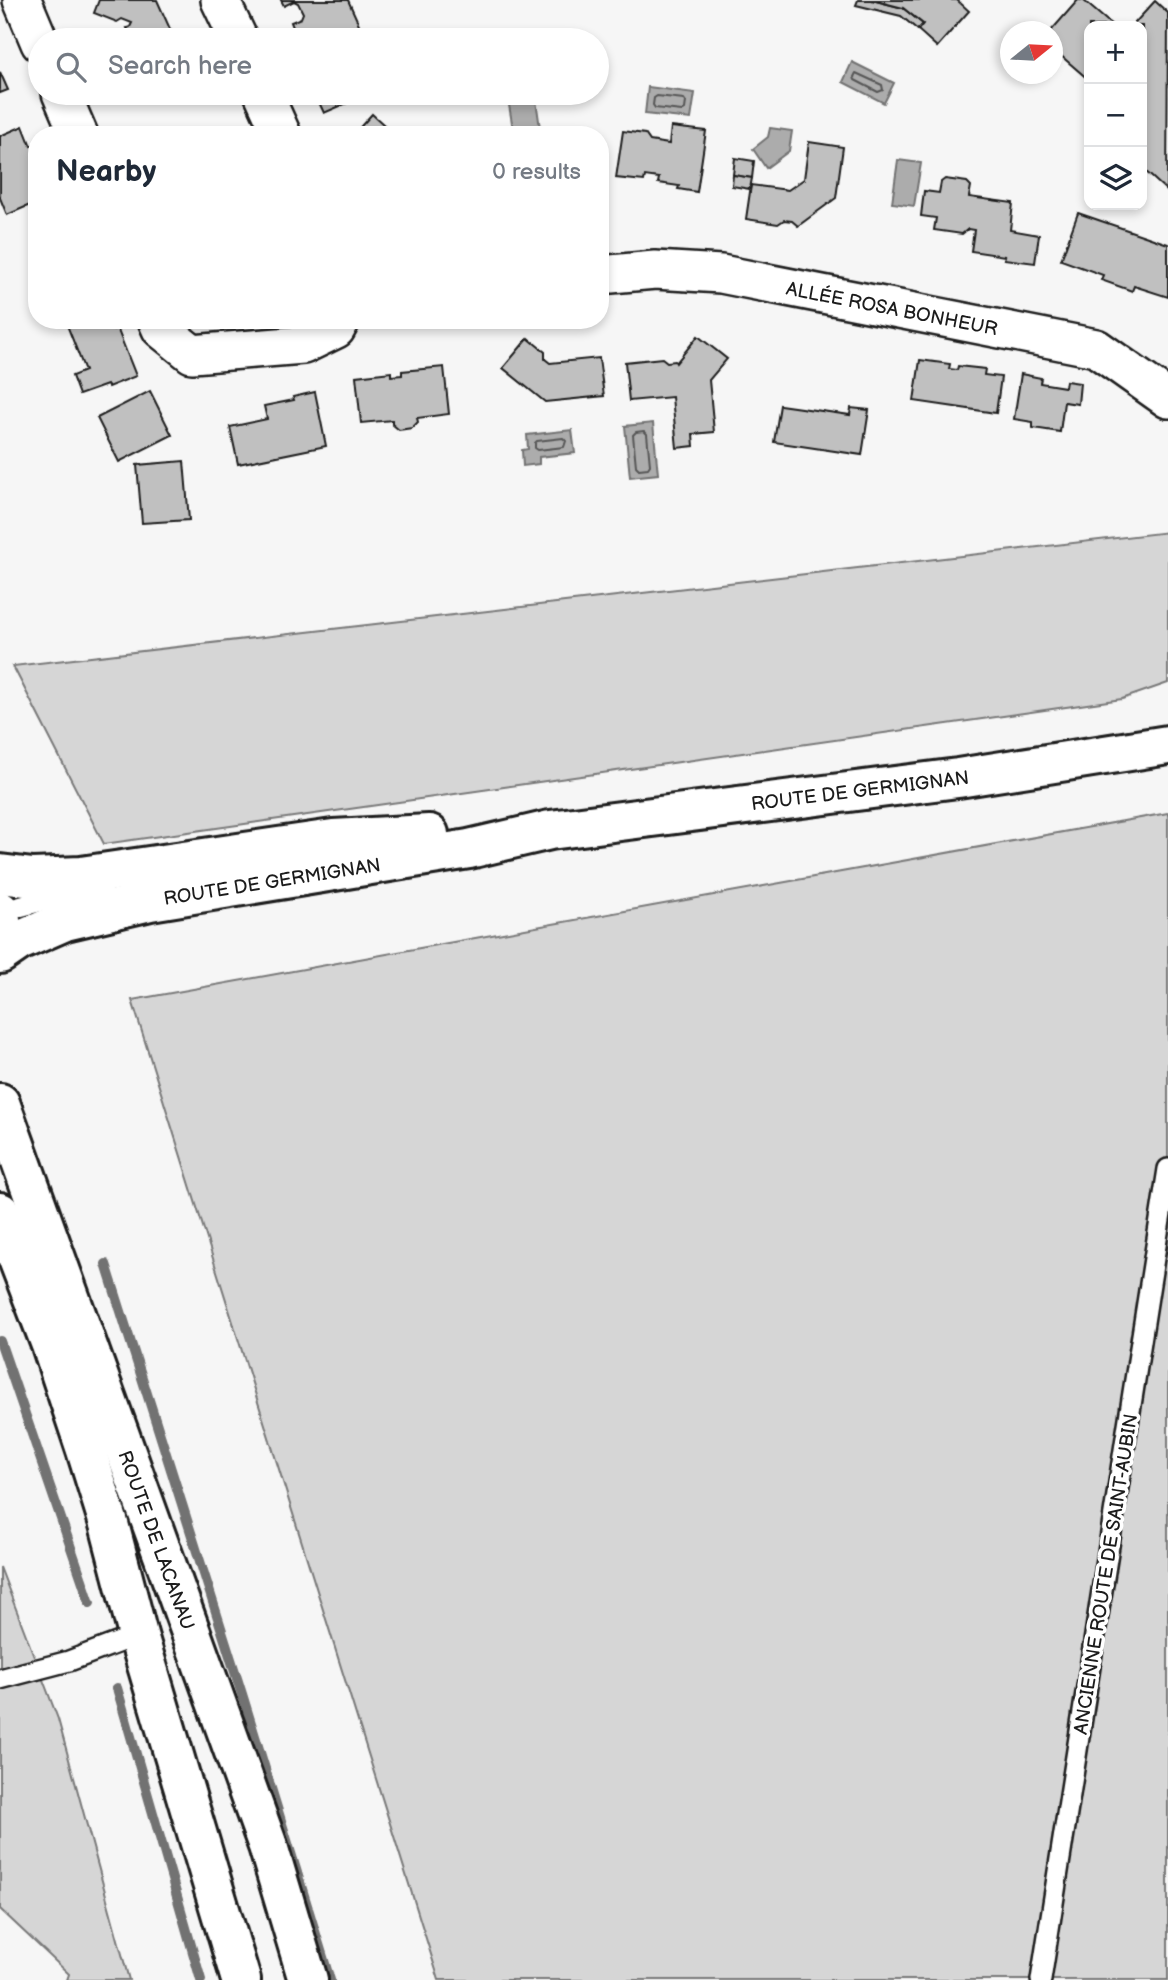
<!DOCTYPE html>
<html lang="en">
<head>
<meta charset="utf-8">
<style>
  :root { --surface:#fff; --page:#f2f2f3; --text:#1f2937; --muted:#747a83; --line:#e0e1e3 }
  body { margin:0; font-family:"Balsamiq Sans",sans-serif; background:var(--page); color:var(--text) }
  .controls { position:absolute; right:21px; top:21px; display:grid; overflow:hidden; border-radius:14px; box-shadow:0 4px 10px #0003 }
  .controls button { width:63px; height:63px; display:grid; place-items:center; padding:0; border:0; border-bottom:2px solid var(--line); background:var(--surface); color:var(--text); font:35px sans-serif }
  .compass { position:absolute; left:1000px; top:21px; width:63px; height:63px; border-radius:50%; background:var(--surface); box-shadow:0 4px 10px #0003; rotate:72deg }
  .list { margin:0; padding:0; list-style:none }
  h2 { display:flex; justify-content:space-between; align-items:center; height:91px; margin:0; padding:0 28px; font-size:30px }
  h2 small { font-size:23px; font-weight:400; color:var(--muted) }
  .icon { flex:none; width:38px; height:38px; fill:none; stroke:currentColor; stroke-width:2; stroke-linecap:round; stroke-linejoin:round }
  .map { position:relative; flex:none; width:1168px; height:1980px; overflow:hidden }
  .search { position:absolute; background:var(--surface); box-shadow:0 4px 10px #0003; left:28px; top:28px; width:581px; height:77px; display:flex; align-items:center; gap:18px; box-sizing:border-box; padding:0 24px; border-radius:38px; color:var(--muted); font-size:26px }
  .panel { position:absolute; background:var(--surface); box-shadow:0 4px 10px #0003; left:28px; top:126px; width:581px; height:203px; border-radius:28px }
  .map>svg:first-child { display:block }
</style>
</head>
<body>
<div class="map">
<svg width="1168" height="1980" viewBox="0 0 1168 1980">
  <rect width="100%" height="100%" fill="#f6f6f6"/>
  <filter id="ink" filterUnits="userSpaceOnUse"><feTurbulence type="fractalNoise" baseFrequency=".0143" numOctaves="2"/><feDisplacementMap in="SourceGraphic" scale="14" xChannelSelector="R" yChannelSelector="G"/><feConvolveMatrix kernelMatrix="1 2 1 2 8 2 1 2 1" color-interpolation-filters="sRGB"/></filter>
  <g filter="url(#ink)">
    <g fill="#d6d6d6" stroke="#797979" stroke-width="2">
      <path d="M1168,532v151l-46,16 -1018,145 -91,-178z"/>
      <path d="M1168,813v1167h-729l-307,-980z"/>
      <path d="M0,1567l58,152 71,261h-62l2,-6 -69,-65z"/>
    </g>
    <g fill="#acacac" stroke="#727272" stroke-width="2">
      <path d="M852,62l42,21 -10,20 -41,-21z"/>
      <path d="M648,87l47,6 -4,26 -46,-5z"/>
      <path d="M507,93h28l6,42h-27z"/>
      <path d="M770,128l22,3 -3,20 -23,17 -13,-19 15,-12z"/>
      <path d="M898,160l23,3 -7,43 -22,-3z"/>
      <path d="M653,423l5,51 -28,3 -5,-51z"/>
      <path d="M572,430l3,23 -36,4v7l-16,2 -1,-16 6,-1 -1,-14z"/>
    </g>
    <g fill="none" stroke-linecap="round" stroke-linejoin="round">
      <g stroke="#565656" stroke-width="2">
        <path d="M856,73l26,12 1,5 -5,2 -23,-12 -1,-3z"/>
        <path d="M657,96l27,3 2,3 -1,7 -3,2 -27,-3 -2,-3 1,-7z"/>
        <path d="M644,431l3,3 3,31 -2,3 -9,1 -3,-3 -3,-31 3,-3z"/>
        <path d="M563,438l3,3 -2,6 -26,3 -3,-2v-5l2,-2z"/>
      </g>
      <g stroke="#727272" stroke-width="10">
        <path d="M106,1264l136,430 88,286"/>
        <path d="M0,1341l90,262"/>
        <path d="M117,1688l84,292"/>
      </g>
    </g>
    <g fill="#c0c0c0" stroke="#1c1c1c" stroke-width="2">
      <path d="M99,0h58l18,40h-42l-6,-12 3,-1 2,-4 -10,-4 -5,3 -23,-9z"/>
      <path d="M281,0h67l18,40h-68l-7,-18 10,-4 2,-5 -5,-10 -4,-2 -10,5z"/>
      <path d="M858,0h14l31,8 20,16 -5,6 -17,-14 -45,-11z"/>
      <path d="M872,0h85l12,11 -32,36 -19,-17 5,-6 -20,-16z"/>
      <path d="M1078,0h5l30,26h-24v54l-37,-32v-16h-2z"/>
      <path d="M1155,1l13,12 -1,178 -25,-23v-142h-10z"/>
      <path d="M0,72l8,18 -8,3z"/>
      <path d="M321,93h28l3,8 -28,12 -7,-15 5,-2z"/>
      <path d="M372,114l22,20 -1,1h-40z"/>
      <path d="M23,126l8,20 5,-1 1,2v55l-30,13 -7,-17v-62z"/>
      <path d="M671,127l35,4 -9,61 -19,-3 1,-3 -21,-3 1,-5 -14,-2 -1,5 -28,-3 7,-47 22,3 5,7 19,3z"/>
      <path d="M809,142l34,5 -7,51 -38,28 -6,-5 -8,-1 -6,4 -32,-5 5,-34 37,5 16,-11z"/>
      <path d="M735,158l19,3 -2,17 -19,-3z"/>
      <path d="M733,175l19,3 -2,11 -18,-3z"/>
      <path d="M945,179l22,3 4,4 -2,11 44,6 -3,27 29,5 -4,28 -31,-4 1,-3 -34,-5 3,-21 -6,-1 -6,5 -28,-4 2,-12 -15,-2 3,-25 15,2 2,-11z"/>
      <path d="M1078,213l90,31v53l-34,-11 -2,5 -31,-11 2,-5 -42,-15z"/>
      <path d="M65,320h44l3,10 5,-2 19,48 -28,11 -1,-2 -28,10 -7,-19 13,-5z"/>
      <path d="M698,336l29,23 -18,21 5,52 -21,2 1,12 -17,2 -5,-51 -43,4 -4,-39 37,-4 5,4 8,-1 1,2z"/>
      <path d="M528,338l17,14v7l5,4 49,-5 5,38 -59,6 -42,-34z"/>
      <path d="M920,360l30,4 -1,5 8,1 1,-4 27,3 -1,6 17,2 -5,36 -82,-12z"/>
      <path d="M444,367l5,47 -32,4 1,4 -6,6 -13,2 -7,-6v-4l-31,3 -5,-47 35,-4v4l11,-1v-4z"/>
      <path d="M1021,374l20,4 -1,5 25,4 1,-6 14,2 -2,21 -14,-2 -4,30 -27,-4v-6l-19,-3z"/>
      <path d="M150,391l22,44 -53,27 -22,-44z"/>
      <path d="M315,392l11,54 -88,18 -8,-37 37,-8 -3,-13 30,-6 -1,-3z"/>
      <path d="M780,405l70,10 1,-7 18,2 -7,45 -88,-13z"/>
      <path d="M184,461l5,59 -47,3 -5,-58z"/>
    </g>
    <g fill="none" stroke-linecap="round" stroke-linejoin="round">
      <g stroke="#1c1c1c" stroke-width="24">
        <g id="service">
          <path d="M0,912l38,-10 65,-11"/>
          <path d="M0,1679l69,-18 69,-26"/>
          <path d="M1041,1980l127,-811"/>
        </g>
      </g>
      <g stroke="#1c1c1c" stroke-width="42">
        <g id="minor">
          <path d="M22,0l18,43"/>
          <path d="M220,0l19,40"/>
          <path d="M61,93l18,42"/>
          <path d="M263,93l19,42"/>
          <path d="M600,275l55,-5 66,4 375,74 72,51"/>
          <path d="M157,320l4,9 31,25 111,-9 33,-16 5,-9"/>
        </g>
      </g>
      <g stroke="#1c1c1c" stroke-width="44">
        <g id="tertiary">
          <path d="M0,874l33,4 48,-2 252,-37 96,-5"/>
          <path d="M0,954l19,-13 46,-20 85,-20 319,-52 81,-19 408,-52 210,-33"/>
        </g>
      </g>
      <g stroke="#1c1c1c" stroke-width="44">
        <g id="primary">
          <path d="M0,911l2,20 -2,9"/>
          <path d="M0,1103l268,743 40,134"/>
          <path d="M0,1212l51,133 35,105 23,74 29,111 103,345"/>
        </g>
      </g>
      <use href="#service" stroke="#fff" stroke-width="19"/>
      <use href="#minor" stroke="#fff" stroke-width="37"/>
      <use href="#tertiary" stroke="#fff" stroke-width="38"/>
      <use href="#primary" stroke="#fff" stroke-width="38"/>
    </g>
  </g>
  <g text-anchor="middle" stroke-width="7" stroke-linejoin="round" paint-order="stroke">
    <g font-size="19" fill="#1c1c1c" stroke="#fff">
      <text transform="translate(892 308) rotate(11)" y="7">ALLÉE ROSA BONHEUR</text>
      <text transform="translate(860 790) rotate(-7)" y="7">ROUTE DE GERMIGNAN</text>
      <text transform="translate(272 881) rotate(-9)" y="7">ROUTE DE GERMIGNAN</text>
      <text transform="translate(157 1540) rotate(70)" y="7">ROUTE DE LACANAU</text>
      <text transform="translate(1105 1574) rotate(-81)" y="7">ANCIENNE ROUTE DE SAINT-AUBIN</text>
    </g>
  </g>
</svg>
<div class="controls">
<button>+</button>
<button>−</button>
<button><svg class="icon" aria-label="layers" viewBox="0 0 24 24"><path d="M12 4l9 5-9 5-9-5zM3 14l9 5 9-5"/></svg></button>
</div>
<svg class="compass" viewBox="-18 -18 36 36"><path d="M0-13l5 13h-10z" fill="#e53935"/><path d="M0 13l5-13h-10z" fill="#747a83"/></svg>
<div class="search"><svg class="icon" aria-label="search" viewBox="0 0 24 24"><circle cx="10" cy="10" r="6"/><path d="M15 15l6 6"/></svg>Search here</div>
<section class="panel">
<h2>Nearby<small>0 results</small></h2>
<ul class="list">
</ul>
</section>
</div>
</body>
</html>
